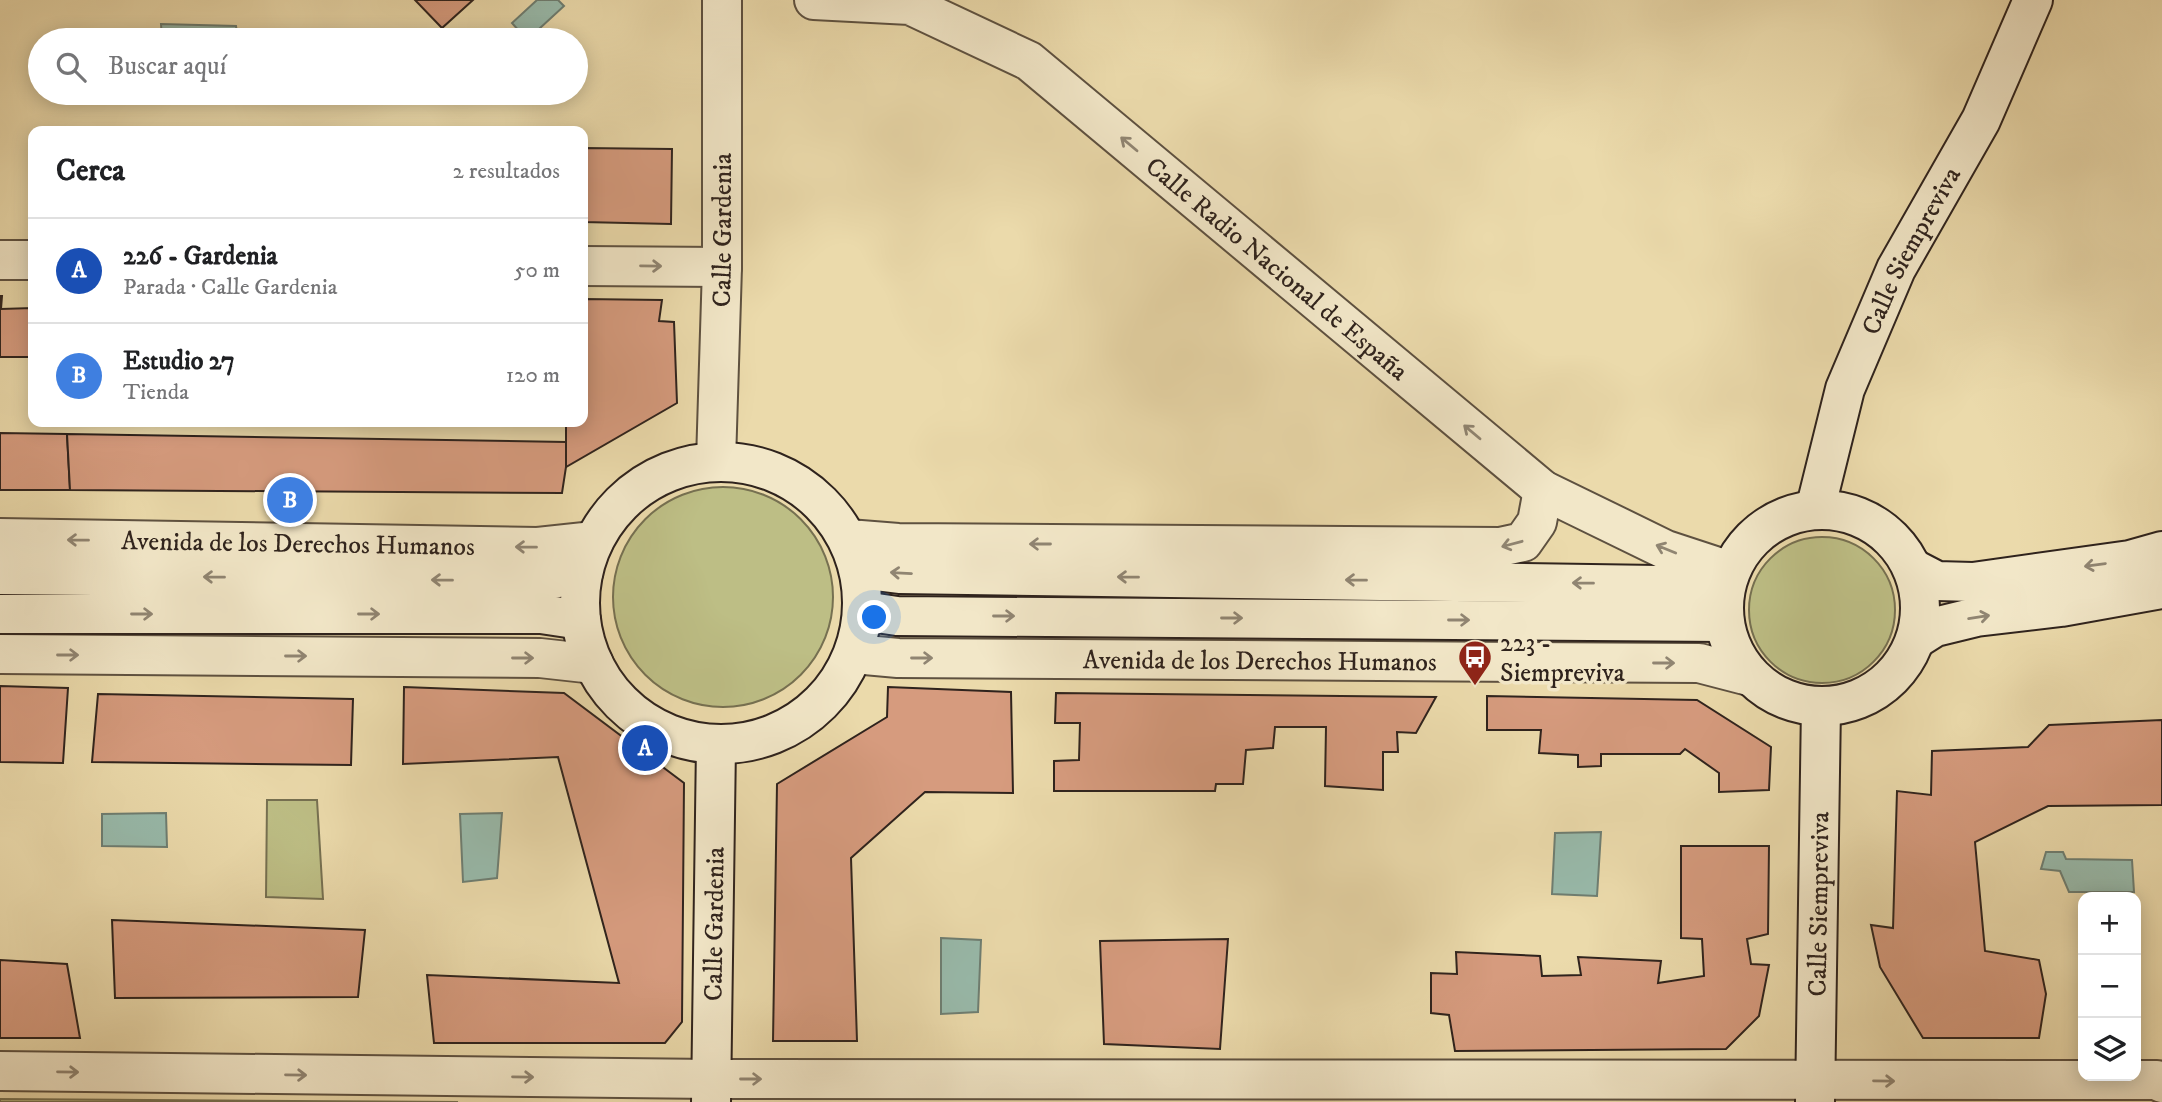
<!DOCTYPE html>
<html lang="es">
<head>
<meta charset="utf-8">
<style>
  :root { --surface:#fff; --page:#f6f6f6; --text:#202124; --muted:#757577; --line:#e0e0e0; --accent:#8f2418 }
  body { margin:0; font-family:"IM FELL DW Pica",serif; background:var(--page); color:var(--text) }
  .controls { position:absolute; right:21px; bottom:21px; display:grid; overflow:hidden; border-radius:14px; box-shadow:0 4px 18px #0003 }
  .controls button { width:63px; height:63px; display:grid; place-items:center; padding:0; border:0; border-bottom:2px solid var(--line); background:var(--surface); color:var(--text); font:35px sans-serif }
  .you { position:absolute; left:875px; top:618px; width:24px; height:24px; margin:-18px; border:5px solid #fff; border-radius:50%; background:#1a73e8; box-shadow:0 0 0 10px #1a73e833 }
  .badge { display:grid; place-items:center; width:46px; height:46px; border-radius:50%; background:var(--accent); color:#fff; font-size:23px; font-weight:700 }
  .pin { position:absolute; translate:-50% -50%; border:4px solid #fff; box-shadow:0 2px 7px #0006 }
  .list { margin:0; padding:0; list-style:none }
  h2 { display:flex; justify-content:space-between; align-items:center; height:91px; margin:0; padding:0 28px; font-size:30px }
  h2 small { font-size:23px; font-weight:400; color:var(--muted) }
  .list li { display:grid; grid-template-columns:46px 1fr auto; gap:21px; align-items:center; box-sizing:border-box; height:105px; padding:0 28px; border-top:2px solid var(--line) }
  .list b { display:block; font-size:26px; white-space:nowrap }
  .list p { margin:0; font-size:23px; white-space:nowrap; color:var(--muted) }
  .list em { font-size:23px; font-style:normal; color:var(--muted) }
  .icon { flex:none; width:38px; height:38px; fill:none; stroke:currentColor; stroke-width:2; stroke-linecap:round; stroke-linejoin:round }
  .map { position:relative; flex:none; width:2162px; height:1102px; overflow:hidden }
  .search { position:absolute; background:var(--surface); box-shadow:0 4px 18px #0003; left:28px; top:28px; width:560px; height:77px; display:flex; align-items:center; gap:18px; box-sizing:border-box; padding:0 24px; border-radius:38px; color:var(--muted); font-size:26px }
  .panel { position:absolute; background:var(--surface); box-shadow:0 4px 18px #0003; left:28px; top:126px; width:560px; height:301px; border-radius:14px }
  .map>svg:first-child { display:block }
</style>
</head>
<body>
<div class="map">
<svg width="2162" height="1102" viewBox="0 0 2162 1102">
  <rect width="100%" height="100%" fill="#ebdaab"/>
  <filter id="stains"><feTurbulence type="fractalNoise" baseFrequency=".00286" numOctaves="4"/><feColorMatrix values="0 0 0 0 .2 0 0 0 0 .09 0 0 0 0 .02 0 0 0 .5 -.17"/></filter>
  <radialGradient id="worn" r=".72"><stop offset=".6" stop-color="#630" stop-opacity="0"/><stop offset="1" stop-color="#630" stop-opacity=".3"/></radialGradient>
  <g fill="#bdbe85" stroke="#767051" stroke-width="2">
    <circle cx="723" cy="597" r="110"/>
    <circle cx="1822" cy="610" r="73"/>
    <path d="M267,800h50l6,99 -57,-2z"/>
    <path d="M0,1099l458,3h-458z"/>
  </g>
  <g fill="#98baab" stroke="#6e7e72" stroke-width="2">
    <path d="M537,0h21l6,6 -37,34 -15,-17z"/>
    <path d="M161,24l75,2 2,14h-76z"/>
    <path d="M166,813l1,34 -65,-1v-32z"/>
    <path d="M502,813l-5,65 -34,4 -3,-68z"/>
    <path d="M1601,832l-4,64 -45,-2 3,-61z"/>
    <path d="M2046,852h17l3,7 66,1 2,32h-65l-9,-21 -19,-2z"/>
    <path d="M941,938l40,2 -3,72 -37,2z"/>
  </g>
  <g fill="#d69b7e" stroke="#2f231d" stroke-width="2">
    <path d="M415,0h58l-31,28z"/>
    <path d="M583,148l89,1 -1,75 -88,-2z"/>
    <path d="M0,296h2l-1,13 32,-1v49h-33z"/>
    <path d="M583,299l79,1 -3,21 15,1 3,81 -111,64v-45h17z"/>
    <path d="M0,433l67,1 3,56h-70z"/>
    <path d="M67,434l499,8v25l-4,26 -492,-3z"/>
    <path d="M0,686l68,2 -5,75 -63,-1z"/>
    <path d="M404,687l160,6 120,90 -2,239 -17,21h-231l-7,-68 192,8 -61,-226 -155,7z"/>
    <path d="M888,687l123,5 2,101 -88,-1 -74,66 6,183h-84l4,-257 110,-67z"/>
    <path d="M1056,693l380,4 -20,36 -19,-1 1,20h-15v38l-58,-4 1,-59h-51l-2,21 -27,2 -3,34h-27l-1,7h-161v-30l25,-1 1,-37h-25z"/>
    <path d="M98,694l255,5 -2,66 -259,-3z"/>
    <path d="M1487,696l210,4 74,47 -2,43 -50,2v-19l-34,-24 -5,5h-79v12l-23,1v-12l-39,-2 2,-23h-54z"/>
    <path d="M2162,720v85l-114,1 -73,36 10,109 54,9 7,34 -7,44h-116l-43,-71 -9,-42 22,3 4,-137 34,4 1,-44 96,-4 21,-22z"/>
    <path d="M1681,846h88l-1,88 -21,5 4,25 18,1 -10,51 -33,33 -271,2 -6,-36 -18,-2v-40l26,1 -1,-22 84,4 2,20 39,-1 -3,-18 83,4 -3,22 46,-7 -2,-37 -21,-1z"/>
    <path d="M112,920l253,10 -7,67 -243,1z"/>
    <path d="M1228,939l-8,110 -116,-5 -4,-103z"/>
    <path d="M0,960l67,4 13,74h-80z"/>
  </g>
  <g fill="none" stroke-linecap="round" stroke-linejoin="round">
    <g stroke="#5e5140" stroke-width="42">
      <g id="street">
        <path id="s1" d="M814,0l96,5 119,56 514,429 123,60 64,21"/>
        <path d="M0,260h33"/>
        <path d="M583,266l139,1"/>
        <path id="s2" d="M716,461l6,-194v-267"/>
        <path id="s3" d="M0,538l538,9 56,-6"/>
        <path d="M848,539l50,4 602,4 23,-5 14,-20 6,-32"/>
        <path d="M0,654l540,4 54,6"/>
        <path id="s4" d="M854,654l44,4 801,5 50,13"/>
        <path d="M0,1071l712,8 1445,1 5,3"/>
      </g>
    </g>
    <g stroke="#2f231d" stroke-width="42">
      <g id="secondary">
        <circle cx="721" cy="603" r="141"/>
        <circle cx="1822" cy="608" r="98"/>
        <path id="s5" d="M1815,510l30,-121 51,-120 85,-149 52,-120"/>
        <path d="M1912,568l25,13 36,1 157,-22 32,-9"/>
        <path d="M859,569l40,5 826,12"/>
        <path d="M0,575l542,6 41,-8"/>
        <path d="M863,611l34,5 827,6"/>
        <path d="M0,614h541l40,6"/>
        <path d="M1916,639l19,-12 41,-10 85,-10 101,-18"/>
        <path id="s6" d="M711,1102l5,-358"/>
        <path id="s7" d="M1815,1102l6,-396"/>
      </g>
    </g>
    <use href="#street" stroke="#f2e7c8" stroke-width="38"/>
    <use href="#secondary" stroke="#f2e7c8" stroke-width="38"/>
  </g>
  <defs><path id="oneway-shaft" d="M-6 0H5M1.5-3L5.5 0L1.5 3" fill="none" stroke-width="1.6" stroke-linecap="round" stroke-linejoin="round" transform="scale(1.75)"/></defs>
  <g stroke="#908572">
    <use href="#oneway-shaft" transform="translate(1129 144) rotate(-140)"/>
    <use href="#oneway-shaft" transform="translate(651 266) rotate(1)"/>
    <use href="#oneway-shaft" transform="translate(1472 432) rotate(-140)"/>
    <use href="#oneway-shaft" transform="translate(78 540) rotate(-179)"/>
    <use href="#oneway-shaft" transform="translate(1040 544) rotate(-180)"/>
    <use href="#oneway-shaft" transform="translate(1512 544) rotate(165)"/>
    <use href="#oneway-shaft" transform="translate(526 547) rotate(-179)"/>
    <use href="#oneway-shaft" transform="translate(1666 549) rotate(-158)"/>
    <use href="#oneway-shaft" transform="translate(2095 565) rotate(172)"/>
    <use href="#oneway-shaft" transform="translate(901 573) rotate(-177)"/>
    <use href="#oneway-shaft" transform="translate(214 577) rotate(-179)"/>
    <use href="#oneway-shaft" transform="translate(1128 577) rotate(-179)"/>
    <use href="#oneway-shaft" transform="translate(442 580) rotate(-179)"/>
    <use href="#oneway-shaft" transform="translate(1356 580) rotate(-179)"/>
    <use href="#oneway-shaft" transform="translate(1583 583) rotate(-179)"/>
    <use href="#oneway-shaft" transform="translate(142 614)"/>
    <use href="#oneway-shaft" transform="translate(369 614)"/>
    <use href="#oneway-shaft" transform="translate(1004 616)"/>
    <use href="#oneway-shaft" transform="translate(1979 617) rotate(-9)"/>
    <use href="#oneway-shaft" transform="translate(1232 618)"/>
    <use href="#oneway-shaft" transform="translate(1459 620)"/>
    <use href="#oneway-shaft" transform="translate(68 655)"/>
    <use href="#oneway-shaft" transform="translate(296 656)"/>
    <use href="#oneway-shaft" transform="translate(523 658)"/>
    <use href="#oneway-shaft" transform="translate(922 658)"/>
    <use href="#oneway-shaft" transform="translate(1664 663)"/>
    <use href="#oneway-shaft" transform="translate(68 1072) rotate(1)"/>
    <use href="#oneway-shaft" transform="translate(296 1075) rotate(1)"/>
    <use href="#oneway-shaft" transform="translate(523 1077) rotate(1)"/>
    <use href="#oneway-shaft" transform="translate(751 1079)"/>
    <use href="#oneway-shaft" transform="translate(1884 1081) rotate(1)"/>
  </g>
  <defs>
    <g id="bus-pin" transform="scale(1.75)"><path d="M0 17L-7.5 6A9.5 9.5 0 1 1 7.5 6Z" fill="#8f2418" stroke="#f2e7c8"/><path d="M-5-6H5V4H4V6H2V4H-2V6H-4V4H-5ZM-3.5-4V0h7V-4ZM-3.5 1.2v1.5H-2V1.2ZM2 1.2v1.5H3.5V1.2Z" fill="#fff"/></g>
  </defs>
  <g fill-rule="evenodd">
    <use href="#bus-pin" x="1475" y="657"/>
  </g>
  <g text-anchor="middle" stroke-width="7" stroke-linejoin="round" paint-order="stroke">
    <g font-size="26" fill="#2f231d" stroke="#f2e7c8">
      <text dy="9" stroke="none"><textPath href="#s2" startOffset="231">Calle Gardenia</textPath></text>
      <text dy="9" stroke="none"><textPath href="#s5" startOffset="278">Calle Siempreviva</textPath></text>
      <text dy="9" stroke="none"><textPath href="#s1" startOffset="551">Calle Radio Nacional de España</textPath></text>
      <text dy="9" stroke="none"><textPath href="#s3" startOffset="298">Avenida de los Derechos Humanos</textPath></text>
      <text dy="9" stroke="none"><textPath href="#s4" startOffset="406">Avenida de los Derechos Humanos</textPath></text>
      <text dy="9" stroke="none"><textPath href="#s7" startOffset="198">Calle Siempreviva</textPath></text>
      <text dy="9" stroke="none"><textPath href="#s6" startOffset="178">Calle Gardenia</textPath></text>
    </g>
    <g font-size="26" fill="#2f231d" stroke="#f2e7c8" text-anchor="start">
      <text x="1500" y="651">223 -<tspan x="1500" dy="30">Siempreviva</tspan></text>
    </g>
  </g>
  <rect width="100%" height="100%" filter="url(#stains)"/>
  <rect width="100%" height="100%" fill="url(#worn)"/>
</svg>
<div class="controls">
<button>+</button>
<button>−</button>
<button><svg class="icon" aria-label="layers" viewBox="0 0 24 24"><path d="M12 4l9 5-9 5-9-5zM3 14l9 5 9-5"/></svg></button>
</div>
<div class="you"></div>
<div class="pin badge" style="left:645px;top:748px;background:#1a4fb4">A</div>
<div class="pin badge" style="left:290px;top:500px;background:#3f7fe0">B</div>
<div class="search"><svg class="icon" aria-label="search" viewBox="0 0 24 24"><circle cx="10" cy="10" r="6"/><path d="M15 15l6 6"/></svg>Buscar aquí</div>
<section class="panel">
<h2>Cerca<small>2 resultados</small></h2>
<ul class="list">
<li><span class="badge" style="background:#1a4fb4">A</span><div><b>226 - Gardenia</b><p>Parada · Calle Gardenia</p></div><em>50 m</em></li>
<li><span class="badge" style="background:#3f7fe0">B</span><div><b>Estudio 27</b><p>Tienda</p></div><em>120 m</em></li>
</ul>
</section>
</div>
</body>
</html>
